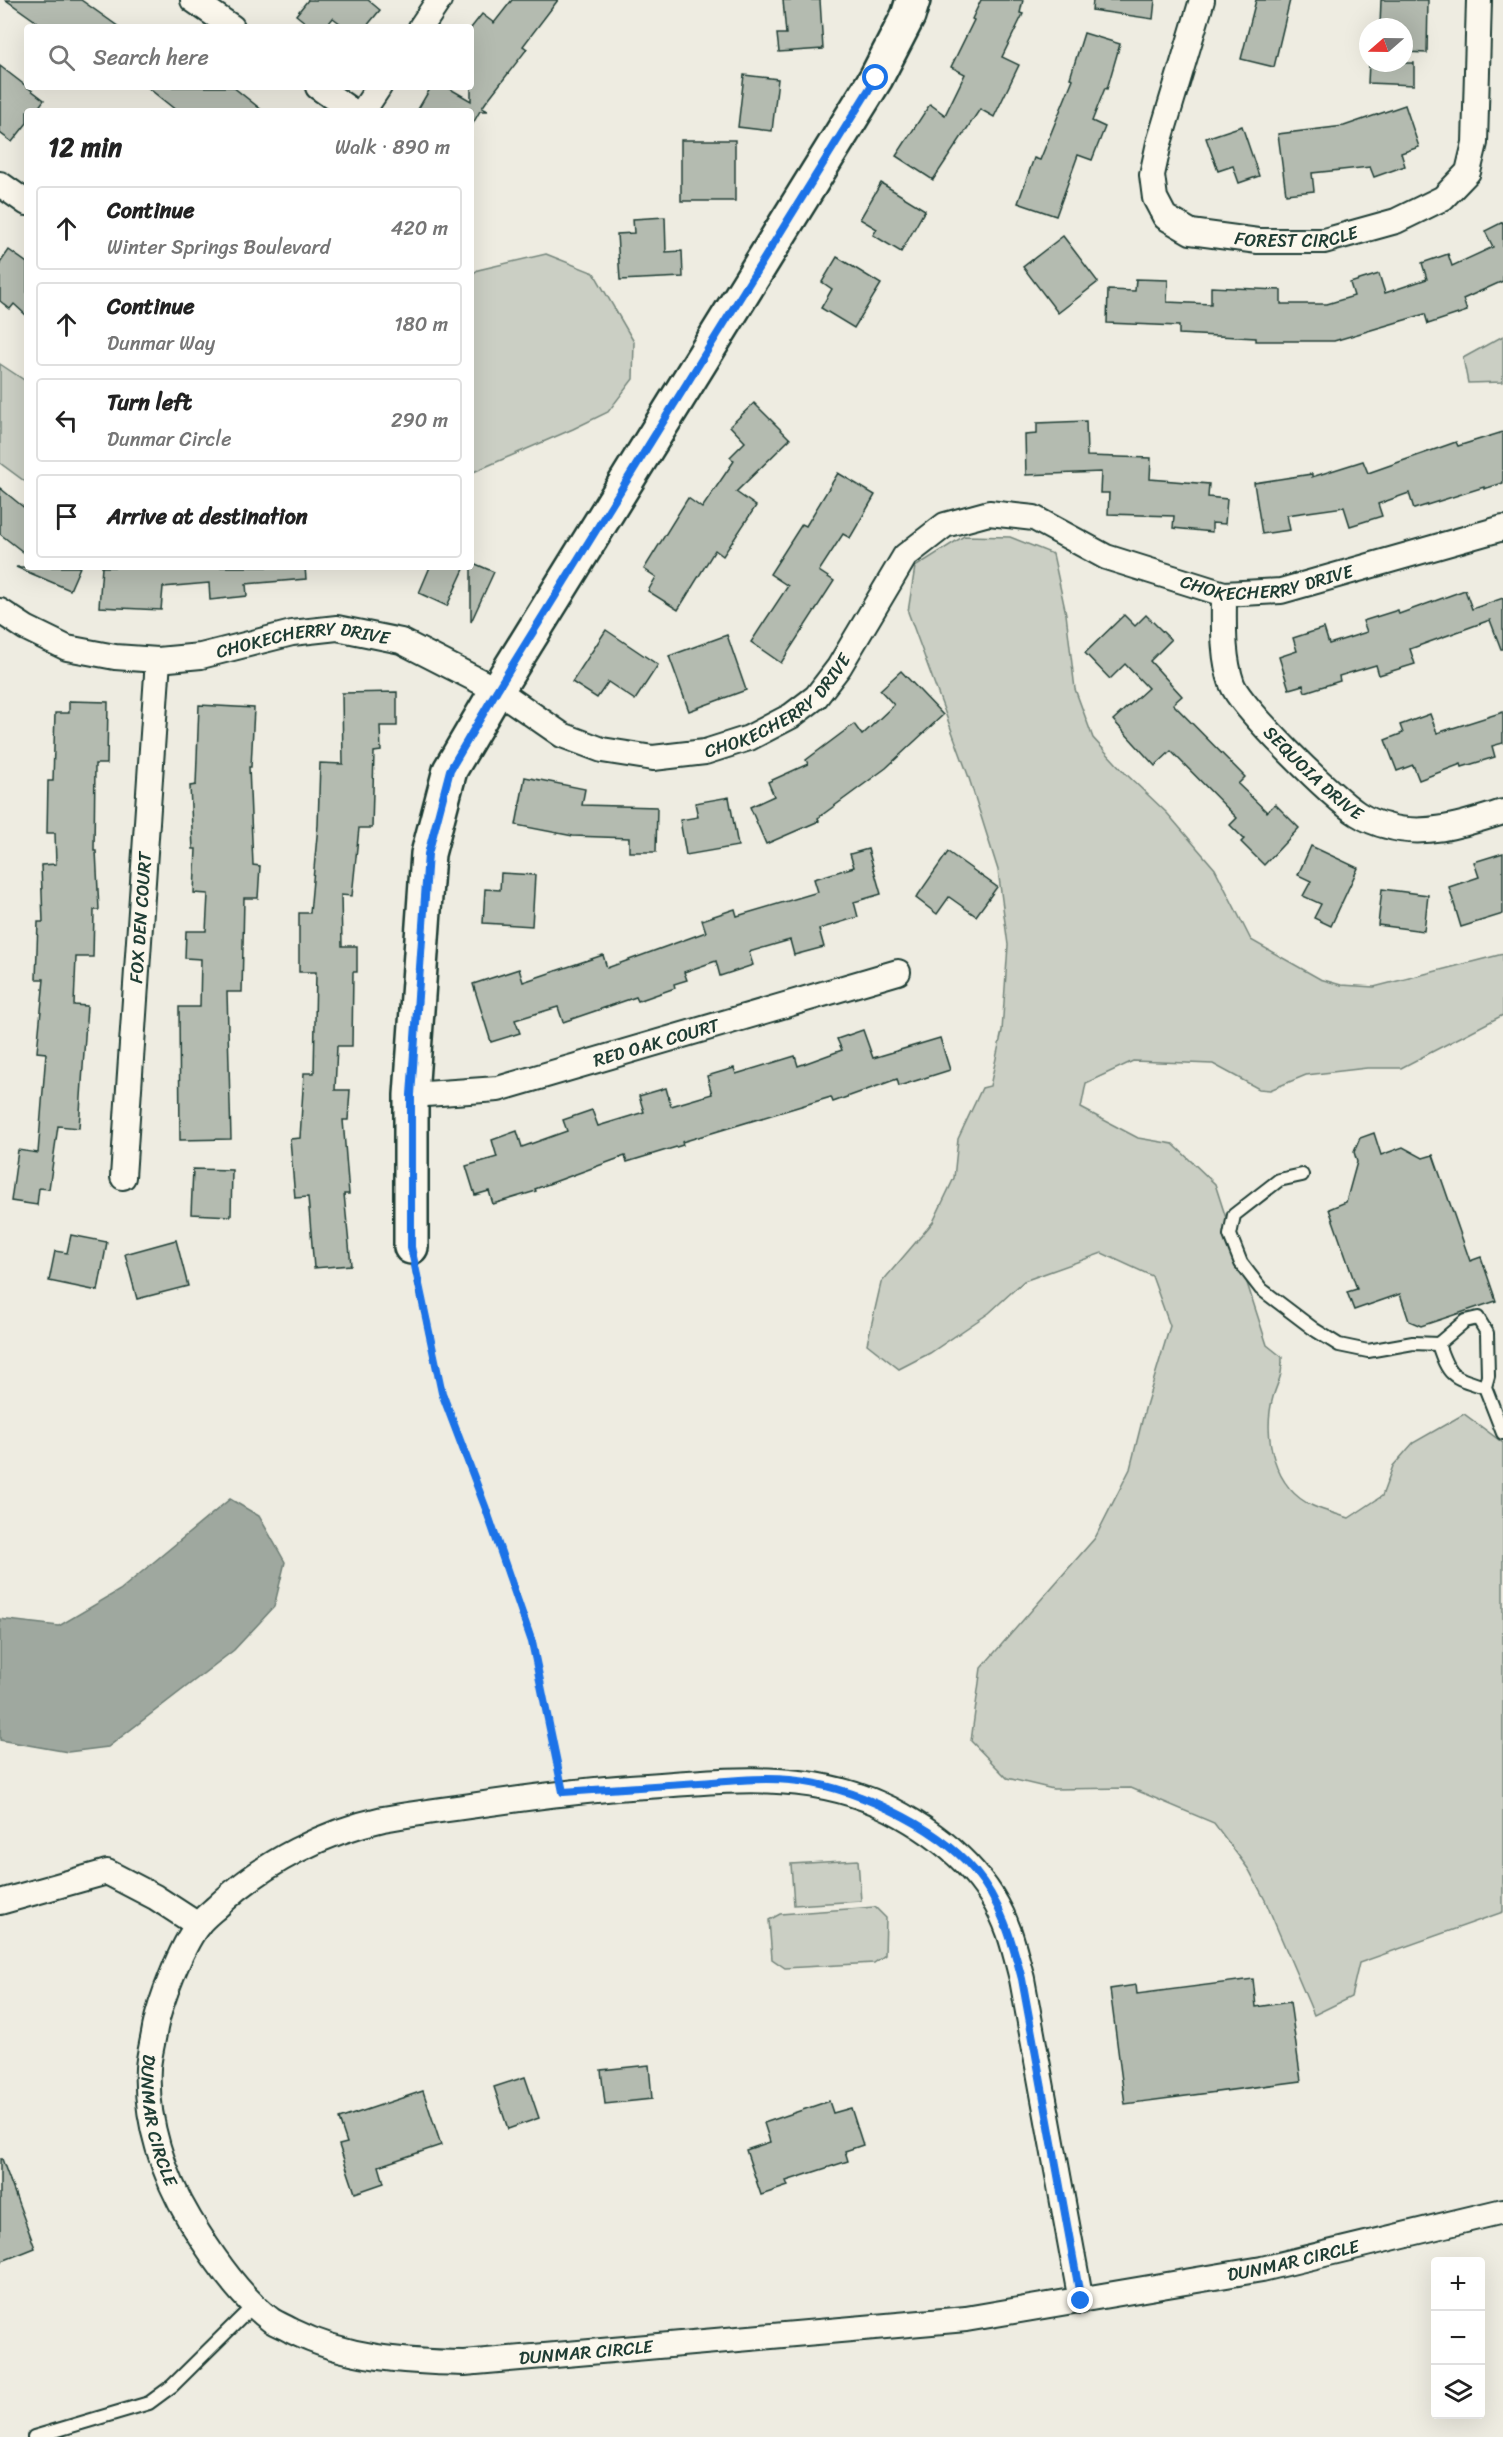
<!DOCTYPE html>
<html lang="en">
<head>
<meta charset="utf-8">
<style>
  :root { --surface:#fff; --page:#f6f6f6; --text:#222; --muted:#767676; --line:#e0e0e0 }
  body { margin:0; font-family:Sriracha,sans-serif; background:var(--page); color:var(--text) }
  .controls { position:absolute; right:18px; bottom:18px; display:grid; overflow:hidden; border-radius:6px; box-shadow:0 6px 24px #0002 }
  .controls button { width:54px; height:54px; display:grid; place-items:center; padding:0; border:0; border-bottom:2px solid var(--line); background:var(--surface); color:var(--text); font:30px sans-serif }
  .compass { position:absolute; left:1359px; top:18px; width:54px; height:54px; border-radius:50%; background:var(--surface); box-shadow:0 6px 24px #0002; rotate:250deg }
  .stop { position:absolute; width:18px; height:18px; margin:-14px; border:4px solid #1a73e8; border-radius:50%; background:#fff }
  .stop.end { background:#1a73e8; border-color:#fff; box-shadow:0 2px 6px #0008 }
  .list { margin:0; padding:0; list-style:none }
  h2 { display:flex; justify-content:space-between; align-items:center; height:78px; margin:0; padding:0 24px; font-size:26px }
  h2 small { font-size:20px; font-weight:400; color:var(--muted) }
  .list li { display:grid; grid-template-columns:39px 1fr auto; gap:18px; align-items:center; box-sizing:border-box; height:84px; margin:0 12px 12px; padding:0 12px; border:2px solid var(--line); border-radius:6px }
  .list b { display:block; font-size:22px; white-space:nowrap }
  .list p { margin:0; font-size:20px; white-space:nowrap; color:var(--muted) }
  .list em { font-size:20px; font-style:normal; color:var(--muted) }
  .icon { flex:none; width:33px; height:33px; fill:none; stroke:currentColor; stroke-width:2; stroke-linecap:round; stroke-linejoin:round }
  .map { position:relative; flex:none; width:1503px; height:2437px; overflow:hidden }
  .search { position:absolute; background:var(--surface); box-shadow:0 6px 24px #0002; left:24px; top:24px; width:450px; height:66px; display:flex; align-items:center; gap:15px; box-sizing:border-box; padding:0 21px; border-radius:6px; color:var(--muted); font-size:22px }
  .panel { position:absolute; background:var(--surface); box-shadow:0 6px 24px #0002; left:24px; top:108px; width:450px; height:462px; border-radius:6px }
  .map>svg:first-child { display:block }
</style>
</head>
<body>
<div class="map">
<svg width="1503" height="2437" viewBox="0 0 1503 2437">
  <rect width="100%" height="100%" fill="#eeece1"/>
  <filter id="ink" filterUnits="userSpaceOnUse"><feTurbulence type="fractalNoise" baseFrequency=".0167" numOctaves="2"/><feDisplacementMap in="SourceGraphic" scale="12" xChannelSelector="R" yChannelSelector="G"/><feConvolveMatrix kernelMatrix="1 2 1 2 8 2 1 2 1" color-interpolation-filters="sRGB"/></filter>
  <g filter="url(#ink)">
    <g fill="#cbcfc4" stroke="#75867c" stroke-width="1.5">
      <path d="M546,254l48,19 40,69 -1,37 -25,33 -35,17 -102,44v-198l7,-5z"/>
      <path d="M1503,336v46l-35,1 -5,-25z"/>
      <path d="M0,364l27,18v101l-27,-20z"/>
      <path d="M964,536l46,1 43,17 13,60 9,75 18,49 32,35 42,40 48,56 36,71 69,39 21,6 33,2 129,-33v61l-102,53h-34l-61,7 -36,15 -11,-1 -46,-25 -80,-3 -47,22 -5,25 57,30 35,6 42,40 52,161 15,12c0,22 -3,21 -9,40 -11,38 1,92 40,109 11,5 24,8 36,12l33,-22 11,-30 20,-23 51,-29 39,29v469l-144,51 -8,34 -37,18 -49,-115 -16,-30 -35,-47 -83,-35 -78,1 -46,-11 -36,-37 10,-73 114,-130 35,-69 15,-60 25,-83 -18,-50 -50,-23 -78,28 -35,32 -59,40 -31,16 -32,-25 14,-61 52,-61 21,-44 4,-39 24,-51 8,-2 12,-55 6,-86 -10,-75 -30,-95 -60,-163 7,-45z"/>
      <path d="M858,1860l3,41 -67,4 -3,-41z"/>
      <path d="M875,1907l11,11 -1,37 -11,8 -89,5 -13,-9 -3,-39 11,-6z"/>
    </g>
    <path fill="#9fa89f" stroke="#6c7d74" stroke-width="1.5" d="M230,1499l29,17 26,46 -11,45 -40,43 -126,97 -40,5 -68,-12v-121l59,7 61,-36z"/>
    <g fill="#b4bbb0" stroke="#1f3d34" stroke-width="1.5">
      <path d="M6,0h75l38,27h-75z"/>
      <path d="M308,0h60l12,10 -14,17h-21l-12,-9 -7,9h-15l-15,-12z"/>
      <path d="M512,0h46l-35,46 4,3 -41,53 -4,6 6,3h-8l-9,16v-16h-54l14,-24h16l24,14v-73l11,-14 12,9z"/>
      <path d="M783,0h37l3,49 -44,3 -2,-18h9z"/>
      <path d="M981,0h42l-3,13 3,1 -21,43 17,8 -25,52 -14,-8 -47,71 -37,-24 34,-52 15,11 20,-41 -14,-7 23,-47 -2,-1z"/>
      <path d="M1093,0h62l-2,19 -61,-9z"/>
      <path d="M1256,0h34l-16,67 -33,-8z"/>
      <path d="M1381,0h47l-1,53 -23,-1v-25h-24z"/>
      <path d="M1084,33l36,11 -13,45 -2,-1 -13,33 13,6 -13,33 -14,-5 -22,61 -38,-13 16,-45 6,2 33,-81 -3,-1z"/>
      <path d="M1369,63h45v22l-46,-2z"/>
      <path d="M0,66l44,34 -8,11h-9v12l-15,19 -12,-9z"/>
      <path d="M744,75l34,4 -6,52 -34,-4z"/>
      <path d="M147,87h86l30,24h-86z"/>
      <path d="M1405,105l14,42 -18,6 4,13 -31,11 -4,-10 -58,6 2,18 -28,3 -8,-60 66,-8z"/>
      <path d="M1242,126l17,50 -20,7 -6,-17 -15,5 -12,-33z"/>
      <rect x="681" y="140" width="54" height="61"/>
      <path d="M881,183l44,27 -24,42 -28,-17 4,-6 -17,-10z"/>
      <path d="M665,217l1,35 16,-1 1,26 -63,3 -3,-46 17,-1 -1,-14z"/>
      <path d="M1503,222v59l-40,18 4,12 -39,13 -3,-10 -91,27h-78v-3l-77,-4v-8l-72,-3 1,-33 27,1 1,-12 32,1 -1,22 44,2v-17l70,3v14h46l27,-8 -4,-13 29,-9 6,19 42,-14 -5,-16 26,-9 4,12 41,-19 -8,-16z"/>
      <path d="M1063,236l35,46 -40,31 -35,-46z"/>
      <path d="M9,250l18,13v53l-13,-12 -4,5 -10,-8v-38z"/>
      <path d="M837,257l44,27 -27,44 -33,-20 11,-19 -10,-7z"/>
      <path d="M754,403l36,36 -54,53 20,14 -33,50 -8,-6 -37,60 -30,-19 8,-14 -12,-8 44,-71 14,10 32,-47 -4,-4 15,-15 -15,-16z"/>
      <path d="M1086,421l1,35 64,2 -1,21 59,5 -1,13 19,2 -2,25 -13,-1v9l-39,-4 1,-12 -66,-2 1,-21h-9l1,-21 -75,3 -1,-40 12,-1v-11z"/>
      <path d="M1503,432v51l-19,6v-2l-70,22 -5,-16 -31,11 4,12 -32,10 -6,-19 -57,8 3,15 -28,4 -8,-51 58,-9v3l51,-16 5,12 88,-31 2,4z"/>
      <path d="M838,473l37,22 -25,43 -7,-4 -24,37 15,10 -53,82 -30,-21 37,-56 -18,-12 32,-50 4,2z"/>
      <path d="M0,488l27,22v45l-27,-21z"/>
      <path d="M471,562l23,10 -23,50z"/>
      <path d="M16,567h64l-10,23z"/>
      <path d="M102,567h203l1,12 -60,5 1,12 -37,4 -1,-17 -46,4 -2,23 -62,-3z"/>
      <path d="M430,567h35l-18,39 -28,-13z"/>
      <path d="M1465,590l7,19 31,-11v51h-2l-11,-29 -80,29 5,15 -36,11 -3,-10 -37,11 1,5 -35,11 -2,-7 -14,4 -10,-32 18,-6 -4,-13 31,-10 5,16 38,-12 -4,-11 35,-11 1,4z"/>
      <path d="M1124,615l11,11 11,-11 25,25 -21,21 32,35 -9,8 72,73 -7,7 29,28 8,-8 24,24 -35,37 -23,-23 3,-3 -14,-14 7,-7 -66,-67 -16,15 -42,-46 35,-32 -23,-24 -15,15 -25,-26z"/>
      <path d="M606,630l52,35 -23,35 -27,-18 -11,16 -25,-16z"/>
      <path d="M727,635l19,55 -57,21 -20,-55z"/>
      <path d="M901,671l42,44 -57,53 -68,50 1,3 -53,23 -16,-37 24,-11 -6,-14 40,-18 -2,-4 48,-36 8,11 32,-30 -14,-15z"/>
      <path d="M397,692v34h-17l1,25 -7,1 -2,76h-13l-7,68 -11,-1 1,51h15v26h-4l-1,74h-15l-2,44h15l-2,30h-5l6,74h-5l7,71 -37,3 -6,-71 -13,1 -5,-59 10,-1 4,-65h10l2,-101h-17v-59h11l8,-88 2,-62 23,1 -1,-71z"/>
      <path d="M69,701l39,1 -1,62h-12l-1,87h2l3,59h-5l-1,47h-17l-2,48 13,1 -8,122 -21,-2 -9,63 -10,-1 -2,17 -26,-4 7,-51 20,3 8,-100 -9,-1 7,-73h-8l2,-57h5l-2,-57 15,-1 -1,-31h-8l1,-52h5l2,-68h14z"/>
      <path d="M199,705l55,3 -3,59h-2l4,98 7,1 -2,32h-14l-2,94h-15l4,147 -51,1 -1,-133h21l1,-48 -16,-1 1,-27h20l2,-37 -14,-1 2,-44h-3l-3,-63 6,-1z"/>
      <path d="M1503,712v31l-11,3 3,11 -33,10 -1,-3 -42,16 -6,-15 -16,6 -12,-31 18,-7 -3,-8 30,-11 7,19z"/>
      <path d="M525,777l60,12 -3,16 75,2 -1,45h-27v-14l-56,-2 -57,-11z"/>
      <path d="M729,797l9,49 -52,9 -6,-35 18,-3 -3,-14z"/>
      <path d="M1311,846l47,22 -27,58 -17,-8 7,-14 -18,-8 8,-15 -13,-6z"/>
      <path d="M868,849l13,45 -27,8 4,15 -39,12 5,18 -30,8 -4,-15 -41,12 4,13 -33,11 -4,-15 -32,11 3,8 -13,4 1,4 -37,13 -2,-4 -73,25 -5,-15 -43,13 5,13 -29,9 -18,-58 46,-15 4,13 80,-27 4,13 99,-36 -4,-12 33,-11 2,7 81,-24 -4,-13 40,-12 -4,-13z"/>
      <path d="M948,852l49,35 -21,29 -27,-19 -12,17 -21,-16z"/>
      <path d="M1503,853v61l-42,13 -12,-40 30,-10 -5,-15z"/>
      <path d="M501,873l34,2 -3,51 -49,-3 2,-34 15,1z"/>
      <path d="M1382,889l46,6 -4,36 -46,-6z"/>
      <path d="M863,1030l10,28 67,-20 10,32 -51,16 -2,-7 -64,23 -2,-5 -149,45 1,3 -56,17 -2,-6 -90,33 1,2 -43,13 -4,-13 -14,4 -9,-29 31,-9 -5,-17 25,-9 5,16 45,-16 -4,-11 29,-10 6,16 46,-14 -5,-16 27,-8 5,18 41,-12 -5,-18 27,-8 2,6 59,-18 3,10 44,-16 -5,-11z"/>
      <path d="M1374,1133l7,22 22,-8 20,11 10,-3 37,106 11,-4 15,44 -75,25 -12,-5 -9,-27 -46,16 -7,-18 10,-3 -28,-80 17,-7 11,-40 -3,-10 6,-14z"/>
      <path d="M193,1169l39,1 -1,46 -40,-2z"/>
      <path d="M71,1235l36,7 -9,49 -49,-10 6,-30 12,2z"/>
      <path d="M176,1240l12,46 -51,13 -12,-45z"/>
      <path d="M1253,1979l3,28 34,-5 11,79 -176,23 -15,-115 26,-4 1,9z"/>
      <path d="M649,2065l3,34 -47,5 -4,-34z"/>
      <path d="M525,2077l14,41 -31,11 -14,-42z"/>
      <path d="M423,2091l18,54 -62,21 5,17 -29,10 -16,-48 8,-2 -8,-24z"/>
      <path d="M829,2101l4,12 18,-5 12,37 -18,6 3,10 -62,20 2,5 -27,9 -15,-45 24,-8 -6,-19z"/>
      <path d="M0,2159h2l33,89 -35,14z"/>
    </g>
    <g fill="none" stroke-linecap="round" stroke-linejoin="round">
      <g stroke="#1f3d34" stroke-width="16">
        <g id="lane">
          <path d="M1302,1175l-23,5 -45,35 -4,20 11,28 20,26 54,41 24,15 29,6 45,-8 25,1 27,-23 13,-3 9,15 1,43 -3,11 18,46"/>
          <path d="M1438,1344c11,33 14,33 47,43"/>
          <path d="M34,2437l115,-34 23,-17 83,-82"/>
        </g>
      </g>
      <g stroke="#1f3d34" stroke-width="28">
        <g id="street">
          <path d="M193,0l39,27"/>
          <path id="s1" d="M1202,0l-43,143 -7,32 3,23 10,19 26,15 67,9h66l72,-20 47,-23 25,-26 7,-29 4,-143"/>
          <path d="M421,27l18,-27"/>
          <path d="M318,87l34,24"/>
          <path d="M363,111l16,-24"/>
          <path d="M0,184l27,19"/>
          <path id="s2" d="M1224,594c0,30 -2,61 8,90 9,24 102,115 126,130 8,5 20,10 29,12 38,12 80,-3 116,-14"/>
          <path id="s3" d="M0,611l26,17 41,20 48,9 43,3 43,-4 91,-23 45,-5 64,13 96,49 65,45 40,15 51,8 52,-6 44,-14 42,-22 25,-19 23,-30 66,-111 40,-31 44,-12 45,5 72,39 118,37 57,-3 222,-63"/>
          <path id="s4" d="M411,1095l87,-6 400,-117"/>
          <path id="s5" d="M123,1177l35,-517"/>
          <path d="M0,1902l107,-30 48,25 43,28"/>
          <path id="s6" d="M1081,2301l-59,-322c-4,-16 -8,-32 -13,-47 -20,-57 -67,-96 -119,-123 -84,-42 -171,-27 -260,-22 -54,4 -106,11 -160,19 -29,4 -58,8 -87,13 -59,13 -118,43 -162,84 -7,7 -17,14 -23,22 -17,22 -38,77 -43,103 -2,13 -6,27 -7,40 -3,52 16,109 42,152 20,33 50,77 81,100 6,4 14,7 21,11 54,27 113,31 172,32l502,-44 296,-50 241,-58"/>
        </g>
      </g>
      <g stroke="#1f3d34" stroke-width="38">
        <path id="secondary" d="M411,1247v-152l17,-241 22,-84 47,-80 379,-612 32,-62 5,-16"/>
      </g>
      <path stroke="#1f3d34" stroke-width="4" stroke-dasharray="6 4.5" stroke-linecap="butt" d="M415,1271l27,122 44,116 46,133 27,131"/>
      <use href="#lane" stroke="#fbf7ec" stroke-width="12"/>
      <use href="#street" stroke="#fbf7ec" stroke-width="24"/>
      <use href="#secondary" stroke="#fbf7ec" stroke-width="33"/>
    </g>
  </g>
  <g fill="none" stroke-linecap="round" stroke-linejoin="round" filter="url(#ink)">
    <path stroke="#1a73e8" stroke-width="8" d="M876,78l-379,612 -47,80 -22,84 -17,241v152l31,146 44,116 46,133 31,150c45,-3 91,-6 136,-9 30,-2 61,-6 91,-3 60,5 145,44 185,91 26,31 37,70 47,108l59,322"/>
  </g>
  <g text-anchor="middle" stroke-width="4.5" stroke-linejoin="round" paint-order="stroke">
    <g font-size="18" fill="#1f3d34" stroke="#fbf7ec">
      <text dy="6" stroke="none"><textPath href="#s1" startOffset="363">FOREST CIRCLE</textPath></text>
      <text dy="6" stroke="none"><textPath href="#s3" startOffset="1432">CHOKECHERRY DRIVE</textPath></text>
      <text dy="6" stroke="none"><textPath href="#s3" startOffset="316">CHOKECHERRY DRIVE</textPath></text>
      <text dy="6" stroke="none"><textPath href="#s3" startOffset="838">CHOKECHERRY DRIVE</textPath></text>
      <text dy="6" stroke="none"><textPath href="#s2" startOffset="212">SEQUOIA DRIVE</textPath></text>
      <text dy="6" stroke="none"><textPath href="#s5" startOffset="260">FOX DEN COURT</textPath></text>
      <text dy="6" stroke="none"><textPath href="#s4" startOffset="252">RED OAK COURT</textPath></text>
      <text dy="6" stroke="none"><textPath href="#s6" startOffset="1488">DUNMAR CIRCLE</textPath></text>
      <text dy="6" stroke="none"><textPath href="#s6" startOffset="2760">DUNMAR CIRCLE</textPath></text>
      <text dy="6" stroke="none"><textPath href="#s6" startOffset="2046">DUNMAR CIRCLE</textPath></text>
    </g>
  </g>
</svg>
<div class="controls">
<button>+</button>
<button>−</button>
<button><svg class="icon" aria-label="layers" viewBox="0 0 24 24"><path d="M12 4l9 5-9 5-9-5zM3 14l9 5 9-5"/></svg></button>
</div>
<svg class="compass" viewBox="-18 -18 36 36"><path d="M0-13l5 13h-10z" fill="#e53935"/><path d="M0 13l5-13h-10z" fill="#767676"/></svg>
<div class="stop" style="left:876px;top:78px"></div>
<div class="stop end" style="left:1081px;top:2301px"></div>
<div class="search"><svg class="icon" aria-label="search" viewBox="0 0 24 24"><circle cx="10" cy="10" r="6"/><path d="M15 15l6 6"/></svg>Search here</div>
<section class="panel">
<h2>12 min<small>Walk · 890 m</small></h2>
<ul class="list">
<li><svg class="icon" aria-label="ahead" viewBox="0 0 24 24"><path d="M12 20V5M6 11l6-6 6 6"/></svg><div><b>Continue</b><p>Winter Springs Boulevard</p></div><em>420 m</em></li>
<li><svg class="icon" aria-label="ahead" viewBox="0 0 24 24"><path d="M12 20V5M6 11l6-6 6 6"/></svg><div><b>Continue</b><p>Dunmar Way</p></div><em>180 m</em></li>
<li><svg class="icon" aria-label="left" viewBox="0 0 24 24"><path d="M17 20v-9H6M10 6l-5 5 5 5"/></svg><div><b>Turn left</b><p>Dunmar Circle</p></div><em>290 m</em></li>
<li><svg class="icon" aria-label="arrive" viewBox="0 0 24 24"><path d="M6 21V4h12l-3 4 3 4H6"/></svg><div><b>Arrive at destination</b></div></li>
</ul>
</section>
</div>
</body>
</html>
